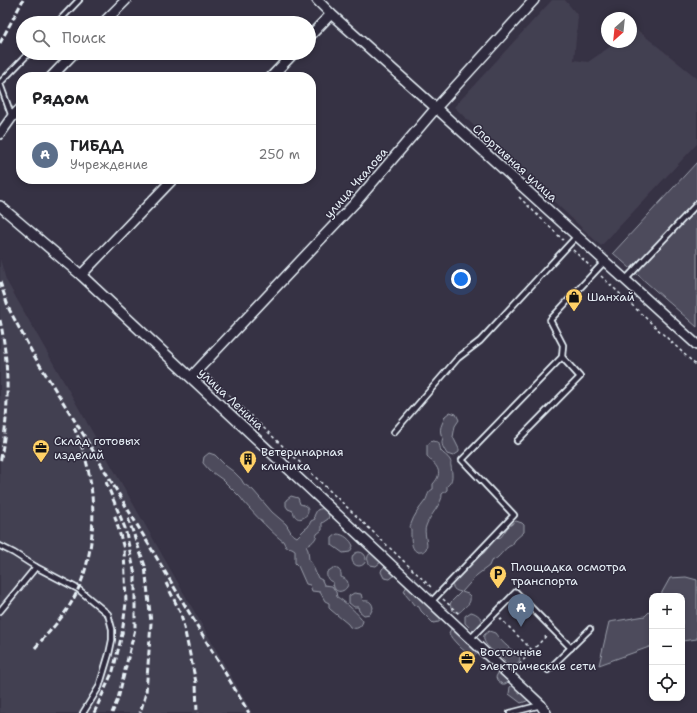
<!DOCTYPE html>
<html lang="ru">
<head>
<meta charset="utf-8">
<style>
  :root { --surface:#fff; --page:#f6f6f6; --text:#202124; --muted:#757577; --line:#e0e0e0; --accent:#847042 }
  body { margin:0; font-family:"Shantell Sans",sans-serif; background:var(--page); color:var(--text) }
  .controls { position:absolute; right:12px; bottom:12px; display:grid; overflow:hidden; border-radius:8px; box-shadow:0 2px 6px #0003 }
  .controls button { width:36px; height:36px; display:grid; place-items:center; padding:0; border:0; border-bottom:1px solid var(--line); background:var(--surface); color:var(--text); font:20px sans-serif }
  .compass { position:absolute; left:601px; top:12px; width:36px; height:36px; border-radius:50%; background:var(--surface); box-shadow:0 2px 6px #0003; rotate:207deg }
  .you { position:absolute; left:461px; top:279px; width:14px; height:14px; margin:-10px; border:3px solid #fff; border-radius:50%; background:#1a73e8; box-shadow:0 0 0 6px #1a73e833 }
  .badge { display:grid; place-items:center; width:26px; height:26px; border-radius:50%; background:var(--accent); color:#fff; font-size:13px; font-weight:700 }
  .pin { position:absolute; translate:-50% -33px; filter:drop-shadow(0 1px 2px #0008) }
  .pin::after { content:''; position:absolute; top:21px; width:14px; height:12px; background:inherit; clip-path:polygon(0 0,100% 0,50% 100%) }
  .list { margin:0; padding:0; list-style:none }
  h2 { display:flex; justify-content:space-between; align-items:center; height:52px; margin:0; padding:0 16px; font-size:17px }
  h2 small { font-size:13px; font-weight:400; color:var(--muted) }
  .list li { display:grid; grid-template-columns:26px 1fr auto; gap:12px; align-items:center; box-sizing:border-box; height:60px; padding:0 16px; border-top:1px solid var(--line) }
  .list b { display:block; font-size:15px; white-space:nowrap }
  .list p { margin:0; font-size:13px; white-space:nowrap; color:var(--muted) }
  .list em { font-size:13px; font-style:normal; color:var(--muted) }
  .icon { flex:none; width:22px; height:22px; fill:none; stroke:currentColor; stroke-width:2; stroke-linecap:round; stroke-linejoin:round }
  .map { position:relative; flex:none; width:697px; height:713px; overflow:hidden }
  .search { position:absolute; background:var(--surface); box-shadow:0 2px 6px #0003; left:16px; top:16px; width:300px; height:44px; display:flex; align-items:center; gap:10px; box-sizing:border-box; padding:0 14px; border-radius:22px; color:var(--muted); font-size:15px }
  .panel { position:absolute; background:var(--surface); box-shadow:0 2px 6px #0003; left:16px; top:72px; width:300px; height:112px; border-radius:16px }
  .map>svg:first-child { display:block }
</style>
</head>
<body>
<div class="map">
<svg width="697" height="713" viewBox="0 0 697 713">
  <rect width="100%" height="100%" fill="#363244"/>
  <filter id="ink" filterUnits="userSpaceOnUse"><feTurbulence type="fractalNoise" baseFrequency=".025" numOctaves="2"/><feDisplacementMap in="SourceGraphic" scale="8" xChannelSelector="R" yChannelSelector="G"/><feConvolveMatrix kernelMatrix="1 2 1 2 8 2 1 2 1" color-interpolation-filters="sRGB"/></filter>
  <g filter="url(#ink)">
    <g fill="#433f51">
      <path d="M552,0h13l13,16 -4,44 14,2 29,-20h14v-9l5,-4 61,49v66l-96,102 -147,-139z"/>
      <path d="M0,259l6,21 246,433h-252z"/>
    </g>
    <g fill="#4d4b5c" stroke="#9a9eaa">
      <path d="M697,162v165l-84,-74z"/>
      <path d="M450,412l6,2 3,6 -4,6 -2,11 6,12v3l-6,4 -6,-2c-3,-5 -7,-10 -4,-16 -6,-9 0,-14 2,-22z"/>
      <path d="M432,441l6,1c2,3 2,6 3,9 2,3 7,5 9,9 2,4 0,2 1,6 1,7 3,15 -4,20v4l-5,4c1,9 -13,22 -16,32 -3,7 3,18 0,23 -2,2 -3,3 -5,3 -11,2 -10,-16 -10,-22 0,-4 -2,-1 0,-6 3,-9 8,-15 14,-23 3,-4 2,-9 8,-12v-5c12,-13 2,-19 -6,-28v-11z"/>
      <path d="M209,453l6,2 11,11 8,6 7,7 3,5 9,6 19,22 14,12 6,10 5,3 8,-8 3,-2 3,-6 4,-2 -1,-3 3,-6c6,-3 11,-1 12,6l-1,3 -6,4v7l-5,4c-1,6 -6,10 -11,12l2,4 1,10 3,4 6,14 4,2 2,5 8,1 4,6 1,5c5,2 24,19 26,24 -2,7 -7,9 -13,6l-2,-3 -17,-14 -2,-2v-5l-4,-2 -5,-9 -8,-1 -2,-6 -4,-1 -8,-18 -3,-3v-13l-3,-2 -6,-1 -3,-6c-6,-3 -38,-36 -42,-43l-18,-18 -14,-10 -6,-7 1,-6z"/>
      <path d="M291,496l7,2 2,6c20,4 -3,26 -7,7l-5,-2 -2,-3v-6z"/>
      <path d="M516,521l6,2 2,2v7l-9,8 -3,5c-9,3 -12,14 -21,16l-2,5 -12,9 -15,17 6,2 2,2c1,7 -2,8 -6,12 -4,4 -5,6 -11,3l-3,-6 1,-3 10,-10c-6,-1 -10,-4 -8,-11l22,-23 9,-5 12,-15 5,-1 7,-10z"/>
      <path d="M337,534c7,0 14,6 16,12l-3,6 -7,1 -11,-8v-7z"/>
      <circle cx="359" cy="559" r="7"/>
      <path d="M373,552l9,7 -1,3 -5,4 -6,-1c-4,-6 -3,-11 3,-13z"/>
      <path d="M387,565l9,7 -1,3 -5,4 -6,-1 -3,-6 1,-3z"/>
      <path d="M333,568c5,0 9,3 8,9 19,6 -7,26 -8,5 -5,-1 -7,-5 -6,-10z"/>
      <path d="M686,577l11,3v59l-15,2v-45h-22l10,-18z"/>
      <path d="M407,586l35,30 -3,6 -6,1 -12,-12 -2,-4 -5,-2 -3,-4 -6,-7 -1,-3z"/>
      <path d="M354,593l7,1 2,7c6,-1 9,1 10,7l-3,6 -6,1 -5,-4 -1,-4h-4l-5,-4v-7z"/>
      <path d="M652,609v37l-53,19 10,-43c13,-2 24,-4 36,-6z"/>
      <path d="M471,612c6,1 12,7 13,13l-10,7 -9,-9v-7z"/>
      <path d="M452,627l27,25c-2,2 -4,4 -8,3 -5,-1 -21,-17 -22,-22z"/>
      <path d="M489,631l6,2c5,7 14,16 22,20l3,6c-2,6 -7,8 -12,5 -6,-8 -27,-17 -24,-29z"/>
      <path d="M499,671l11,10 -5,3h-3l-5,-4 -1,-3z"/>
      <path d="M515,683l14,16 -2,2 -6,2 -12,-9 1,-7z"/>
    </g>
    <g fill="none" stroke-linecap="round" stroke-linejoin="round">
      <g stroke="#e8f1f8" stroke-width="8">
        <g id="service">
          <path d="M57,23l22,-23"/>
          <path d="M0,83l29,-30"/>
          <path d="M0,84l12,33"/>
          <path d="M625,280l72,-76"/>
          <path d="M394,432l64,-74 22,-17 97,-105"/>
          <path d="M517,441l63,-64 -18,-20 1,-12 -13,-25 55,-59"/>
          <path d="M0,546l14,7 22,14 42,22 30,25 4,15v11l-3,14 -10,33 -16,26"/>
          <path d="M431,602l83,-87 -52,-55 100,-103"/>
          <path d="M0,611l36,-44"/>
          <path d="M470,639l46,-47 55,56"/>
          <path d="M548,670l42,-41"/>
          <path d="M510,713l31,-8"/>
        </g>
      </g>
      <g stroke="#e8f1f8" stroke-width="12">
        <g id="minor">
          <path d="M317,0l14,14 105,94 261,237"/>
          <path d="M103,23l23,-23"/>
          <path d="M309,37l22,-23"/>
          <path d="M51,77l23,-24"/>
          <path d="M271,77l23,-24"/>
          <path d="M0,134l12,-17 9,-9"/>
          <path d="M0,206l81,69 460,430 5,8"/>
          <path d="M81,275l92,-96"/>
          <path d="M191,377l164,-174 81,-95 98,-108"/>
        </g>
      </g>
      <g stroke="#e8f1f8" stroke-width="1.5" stroke-dasharray="3 3" stroke-linecap="butt">
        <path d="M519,197l44,43"/>
        <path d="M573,250l18,17"/>
        <path d="M601,276l96,90"/>
        <path d="M207,374l226,215"/>
        <path d="M443,599l16,15"/>
        <path d="M500,618l33,33"/>
        <path d="M515,669l33,-35"/>
      </g>
      <use href="#service" stroke="#2f2a3d" stroke-width="4.5"/>
      <use href="#minor" stroke="#2f2a3d" stroke-width="9"/>
      <g stroke="#e8f1f8" stroke-width="3" stroke-dasharray="6 3" stroke-linecap="butt">
        <path d="M0,43l23,-43"/>
        <path d="M0,282l9,27 24,45 50,80 166,279"/>
        <path d="M0,320c10,46 9,97 0,143"/>
        <path d="M106,482l19,46 10,47v54l-17,70 -6,14"/>
        <path d="M128,518l17,48 6,57 -5,70 -6,20"/>
        <path d="M166,583l15,31 15,68 1,31"/>
        <path d="M35,648c11,-13 24,-26 33,-40 32,-49 32,-128 6,-180"/>
        <path d="M94,713l19,-42 9,-37 4,-31 -2,-54 -10,-36"/>
      </g>
    </g>
  </g>
  <defs>
    <g id="shop-pin" transform="scale(0.9)"><path d="M0 17L-7.5 6A9.5 9.5 0 1 1 7.5 6Z" fill="#ffd166" stroke="#2f2a3d"/><path d="M-5-2.5h2.3a2.7 3.5 0 0 1 5.4 0H5L5.5 6h-11ZM-1.5-2.5h3a1.5 2.3 0 0 0-3 0Z" fill="#111"/></g>
    <g id="office-pin" transform="scale(0.9)"><path d="M0 17L-7.5 6A9.5 9.5 0 1 1 7.5 6Z" fill="#ffd166" stroke="#2f2a3d"/><path d="M-6-3h4V-5.5h4V-3h4V5H-6ZM-1-4.5V-3h2v-1.5ZM-6 0V1H6V0Z" fill="#111"/></g>
    <g id="building-pin" transform="scale(0.9)"><path d="M0 17L-7.5 6A9.5 9.5 0 1 1 7.5 6Z" fill="#ffd166" stroke="#2f2a3d"/><path d="M-4-6H4V6H1V3H-1V6H-4ZM-2.5-4.3h1.7v1.8h-1.7ZM.8-4.3h1.7v1.8H.8ZM-2.5-1h1.7V.8h-1.7ZM.8-1h1.7V.8H.8Z" fill="#111"/></g>
    <g id="parking-pin" transform="scale(0.9)"><path d="M0 17L-7.5 6A9.5 9.5 0 1 1 7.5 6Z" fill="#ffd166" stroke="#2f2a3d"/><path d="M-3.5-5.5H1a3.5 3.5 0 0 1 0 7H-1V5.5H-3.5ZM-1-3.4V-.6H.8a1.4 1.4 0 0 0 0-2.8Z" fill="#111"/></g>
  </defs>
  <g fill-rule="evenodd">
    <use href="#shop-pin" x="574" y="297"/>
    <use href="#office-pin" x="41" y="448"/>
    <use href="#building-pin" x="248" y="459"/>
    <use href="#parking-pin" x="498" y="574"/>
    <use href="#office-pin" x="467" y="659"/>
  </g>
  <g text-anchor="middle" stroke-width="3" stroke-linejoin="round" paint-order="stroke">
    <g font-size="12" fill="#e8f1f8" stroke="#2f2a3d">
      <text transform="translate(515 163) rotate(42)" y="4">Спортивная улица</text>
      <text transform="translate(356 183) rotate(-49)" y="4">улица Чкалова</text>
      <text transform="translate(231 399) rotate(43)" y="4">улица Ленина</text>
    </g>
    <g font-size="12" fill="#e8f1f8" stroke="#2f2a3d" text-anchor="start">
      <text x="587" y="301">Шанхай</text>
      <text x="54" y="445">Склад готовых<tspan x="54" dy="14">изделий</tspan></text>
      <text x="261" y="456">Ветеринарная<tspan x="261" dy="14">клиника</tspan></text>
      <text x="511" y="571">Площадка осмотра<tspan x="511" dy="14">транспорта</tspan></text>
      <text x="480" y="656">Восточные<tspan x="480" dy="14">электрические сети</tspan></text>
    </g>
  </g>
</svg>
<div class="controls">
<button>+</button>
<button>−</button>
<button><svg class="icon" aria-label="locate" viewBox="0 0 24 24"><circle cx="12" cy="12" r="6"/><path d="M12 2v4M12 18v4M2 12h4M18 12h4"/></svg></button>
</div>
<svg class="compass" viewBox="-18 -18 36 36"><path d="M0-13l5 13h-10z" fill="#e53935"/><path d="M0 13l5-13h-10z" fill="#757577"/></svg>
<div class="you"></div>
<div class="pin badge" style="left:521px;top:627px;background:#5c6f8a">A</div>
<div class="search"><svg class="icon" aria-label="search" viewBox="0 0 24 24"><circle cx="10" cy="10" r="6"/><path d="M15 15l6 6"/></svg>Поиск</div>
<section class="panel">
<h2>Рядом<small></small></h2>
<ul class="list">
<li><span class="badge" style="background:#5c6f8a">A</span><div><b>ГИБДД</b><p>Учреждение</p></div><em>250 m</em></li>
</ul>
</section>
</div>
</body>
</html>
